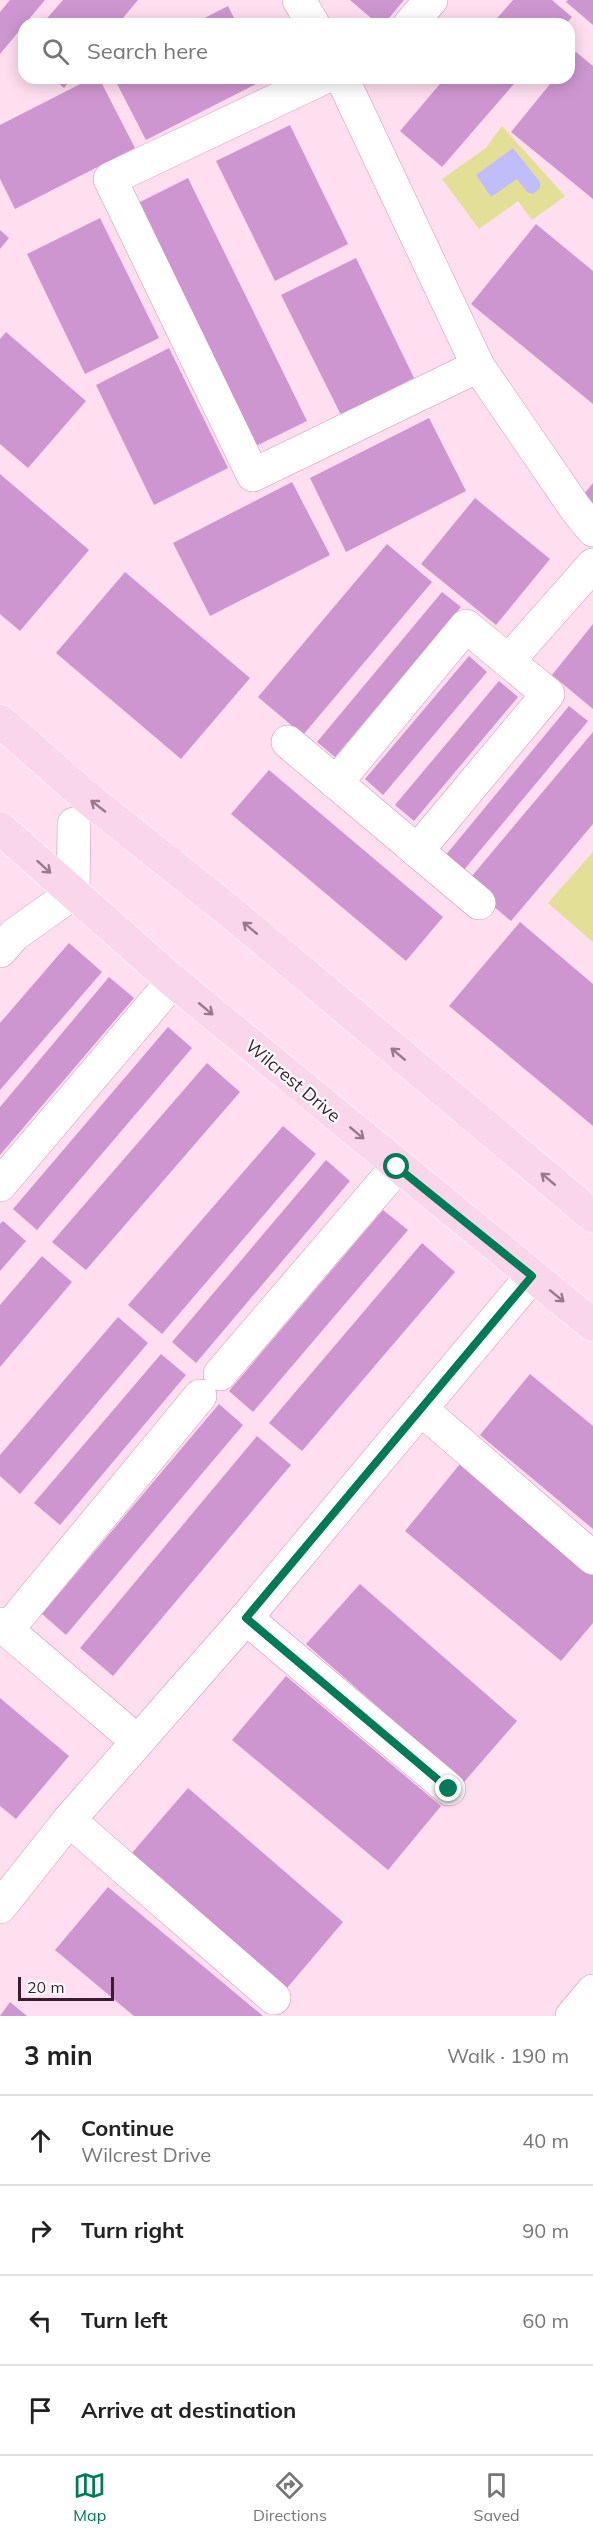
<!DOCTYPE html>
<html lang="en">
<head>
<meta charset="utf-8">
<style>
  :root { --surface:#fff; --page:#f6f6f6; --text:#222; --muted:#767676; --line:#e0e0e0; --accent:#007a57 }
  body { margin:0; font-family:Mulish,sans-serif; background:var(--page); color:var(--text) }
  .scale { position:absolute; left:18px; bottom:15px; width:96px; box-sizing:border-box; padding-left:6px; border:3px solid #391c2d; border-top:0; font-size:16px; line-height:21px; white-space:nowrap; color:#391c2d; -webkit-text-stroke:4px #fff; paint-order:stroke }
  .stop { position:absolute; width:18px; height:18px; margin:-14px; border:4px solid #007a57; border-radius:50%; background:#fff }
  .stop.end { background:#007a57; border-color:#fff; box-shadow:0 2px 6px #0008 }
  .list { margin:0; padding:0; list-style:none }
  h2 { display:flex; justify-content:space-between; align-items:center; height:78px; margin:0; padding:0 24px; font-size:26px }
  h2 small { font-size:20px; font-weight:400; color:var(--muted) }
  .list li { display:grid; grid-template-columns:39px 1fr auto; gap:18px; align-items:center; box-sizing:border-box; height:90px; padding:0 24px; border-top:2px solid var(--line) }
  .list b { display:block; font-size:22px; white-space:nowrap }
  .list p { margin:0; font-size:20px; white-space:nowrap; color:var(--muted) }
  .list em { font-size:20px; font-style:normal; color:var(--muted) }
  .icon { flex:none; width:33px; height:33px; fill:none; stroke:currentColor; stroke-width:2; stroke-linecap:round; stroke-linejoin:round }
  .map { position:relative; flex:none; width:593px; height:2016px; overflow:hidden }
  .search { position:absolute; background:var(--surface); box-shadow:0 3px 15px #0003; left:18px; right:18px; top:18px; height:66px; display:flex; align-items:center; gap:15px; box-sizing:border-box; padding:0 21px; border-radius:18px; color:var(--muted); font-size:22px }
  .sheet { height:438px; background:var(--surface) }
  nav { display:flex; justify-content:space-around; align-items:center; box-sizing:border-box; height:84px; border-top:2px solid var(--line); background:var(--surface); font-size:16px; color:var(--muted) }
  nav a { display:grid; justify-items:center; gap:3px }
  nav .on { color:var(--accent) }
  .map>svg:first-child { display:block }
</style>
</head>
<body>
<div class="map">
<svg width="593" height="2016" viewBox="0 0 593 2016">
  <rect width="100%" height="100%" fill="#fedeef"/>
  <g fill="#e4df97">
    <path d="M502,126l63,70 -33,24 -14,-19 -39,28 -37,-50 44,-31z"/>
    <path d="M593,852v90l-45,-39z"/>
  </g>
  <path fill="#bfbefa" d="M513,148l27,34v6l-7,6 -6,-2 -10,-13 -26,18 -15,-22z"/>
  <g fill="#ce96d0">
    <path d="M10,0h35l-45,54v-42z"/>
    <path d="M63,0h75l-20,24h-76z"/>
    <path d="M350,0h54l-20,24h-6z"/>
    <path d="M513,0h39l20,17 -6,7h-74z"/>
    <path d="M568,0h25v25l-27,-23z"/>
    <path d="M228,6l9,18h-44z"/>
    <path d="M576,52l17,14v133l-82,-67 44,-54h14v-18z"/>
    <path d="M52,78h20l-8,10z"/>
    <path d="M92,78h7l36,70 -120,61 -15,-30v-54z"/>
    <path d="M114,78h154l-122,62z"/>
    <path d="M445,78h74l-77,89 -42,-36z"/>
    <path d="M290,125l58,119 -73,37 -59,-120z"/>
    <path d="M188,178l119,243 -51,25 -118,-243z"/>
    <path d="M100,218l59,120 -74,36 -58,-120z"/>
    <path d="M536,224l57,47v133l-122,-100z"/>
    <path d="M0,230l9,8 -9,11z"/>
    <path d="M356,258l58,120 -73,37 -60,-120z"/>
    <path d="M6,332l80,69 -58,67 -28,-24v-105z"/>
    <path d="M169,348l59,120 -74,37 -58,-120z"/>
    <path d="M429,418l37,73 -120,61 -36,-74z"/>
    <path d="M0,474l89,76 -69,81 -20,-17z"/>
    <path d="M292,482l38,73 -120,61 -37,-73z"/>
    <path d="M593,483v29l-14,-12z"/>
    <path d="M475,498l75,61 -54,66 -75,-61z"/>
    <path d="M387,544l45,38 -129,153 -45,-38z"/>
    <path d="M125,572l125,106 -69,81 -125,-106z"/>
    <path d="M442,592l19,15 -126,150 -18,-15z"/>
    <path d="M593,624v85l-41,-34z"/>
    <path d="M469,656l18,16 -104,123 -18,-16z"/>
    <path d="M499,681l19,16 -104,124 -19,-16z"/>
    <path d="M569,706l19,15 -125,150 -18,-15z"/>
    <path d="M593,732v92l-82,97 -45,-38z"/>
    <path d="M269,770l174,147 -37,44 -175,-147z"/>
    <path d="M520,922l73,62v142l-144,-120z"/>
    <path d="M69,943l33,29 -102,118v-67z"/>
    <path d="M109,977l25,21 -134,157v-48z"/>
    <path d="M168,1027l24,21 -155,182 -24,-21z"/>
    <path d="M207,1063l33,29 -154,178 -34,-28z"/>
    <path d="M283,1126l33,28 -154,180 -34,-29z"/>
    <path d="M326,1160l24,21 -154,182 -24,-21z"/>
    <path d="M383,1210l25,20 -155,182 -24,-21z"/>
    <path d="M3,1221l23,20 -26,30v-47z"/>
    <path d="M422,1243l33,29 -153,179 -33,-28z"/>
    <path d="M42,1256l30,26 -72,85v-62z"/>
    <path d="M118,1317l30,26 -128,151 -20,-18v-21z"/>
    <path d="M161,1354l25,21 -126,150 -26,-22z"/>
    <path d="M530,1374l63,52v103l-113,-94z"/>
    <path d="M219,1404l24,21 -177,210 -24,-21z"/>
    <path d="M257,1436l34,29 -178,211 -33,-28z"/>
    <path d="M460,1464l133,110v49l-32,38 -156,-130z"/>
    <path d="M360,1584l157,137 -53,61 -158,-138z"/>
    <path d="M286,1676l155,130 -53,64 -156,-130z"/>
    <path d="M0,1698l69,58 -53,63 -16,-13z"/>
    <path d="M188,1788l155,134 -56,66 -156,-134z"/>
    <path d="M108,1887l155,129h-129l-79,-66z"/>
    <path d="M10,2002l17,14h-27z"/>
  </g>
  <g fill="none" stroke-linecap="round" stroke-linejoin="round">
    <g stroke="#d890b8" stroke-width="34">
      <g id="minor">
        <path d="M299,0l14,24"/>
        <path d="M410,24l21,-24"/>
        <path d="M323,78l-213,101 143,296 225,-109"/>
        <path d="M342,78l136,288 98,143 17,21"/>
        <path d="M509,660l84,-95"/>
        <path d="M288,742l191,161"/>
        <path d="M336,783l130,-157 82,68 -131,157"/>
        <path d="M0,951l14,-16 59,-42 1,-69"/>
        <path d="M0,1185l173,-204"/>
        <path d="M220,1374l177,-207"/>
        <path d="M421,1409l172,149"/>
        <path d="M246,1618l203,171"/>
        <path d="M0,1624l137,117"/>
        <path d="M7,1630l193,-234"/>
        <path d="M69,1820l205,178"/>
        <path d="M0,1907l69,-87 177,-202 286,-342"/>
        <path d="M572,2016l21,-25"/>
      </g>
    </g>
    <g stroke="#fff" stroke-width="34">
      <g id="major">
        <path d="M0,721l90,79 143,114 360,302"/>
        <path d="M0,828l173,153 420,344"/>
      </g>
    </g>
    <use href="#minor" stroke="#fff" stroke-width="33"/>
    <use href="#major" stroke="#f9d6e9" stroke-width="33"/>
  </g>
  <defs><path id="oneway-shaft" d="M-6 0H5M1.5-3L5.5 0L1.5 3" fill="none" stroke-width="1.6" stroke-linecap="round" stroke-linejoin="round" transform="scale(1.5)"/></defs>
  <g stroke="#99798b">
    <use href="#oneway-shaft" transform="translate(98 806) rotate(-142)"/>
    <use href="#oneway-shaft" transform="translate(44 867) rotate(42)"/>
    <use href="#oneway-shaft" transform="translate(250 928) rotate(-140)"/>
    <use href="#oneway-shaft" transform="translate(206 1009) rotate(40)"/>
    <use href="#oneway-shaft" transform="translate(398 1054) rotate(-140)"/>
    <use href="#oneway-shaft" transform="translate(357 1133) rotate(40)"/>
    <use href="#oneway-shaft" transform="translate(548 1179) rotate(-140)"/>
    <use href="#oneway-shaft" transform="translate(557 1296) rotate(39)"/>
  </g>
  <g fill="none" stroke-linecap="round" stroke-linejoin="round">
    <path stroke="#007a57" stroke-width="8" d="M397,1167l135,109 -286,342 203,171"/>
  </g>
  <g text-anchor="middle" stroke-width="4.5" stroke-linejoin="round" paint-order="stroke">
    <g font-size="18" fill="#391c2d" stroke="#fff">
      <text transform="translate(293 1081) rotate(40)" y="6">Wilcrest Drive</text>
    </g>
  </g>
</svg>
<div class="scale">20 m</div>
<div class="stop" style="left:397px;top:1167px"></div>
<div class="stop end" style="left:449px;top:1789px"></div>
<div class="search"><svg class="icon" aria-label="search" viewBox="0 0 24 24"><circle cx="10" cy="10" r="6"/><path d="M15 15l6 6"/></svg>Search here</div>
</div>
<section class="sheet">
<h2>3 min<small>Walk · 190 m</small></h2>
<ul class="list">
<li><svg class="icon" aria-label="ahead" viewBox="0 0 24 24"><path d="M12 20V5M6 11l6-6 6 6"/></svg><div><b>Continue</b><p>Wilcrest Drive</p></div><em>40 m</em></li>
<li><svg class="icon" aria-label="right" viewBox="0 0 24 24"><path d="M7 20v-9h11M14 6l5 5-5 5"/></svg><div><b>Turn right</b></div><em>90 m</em></li>
<li><svg class="icon" aria-label="left" viewBox="0 0 24 24"><path d="M17 20v-9H6M10 6l-5 5 5 5"/></svg><div><b>Turn left</b></div><em>60 m</em></li>
<li><svg class="icon" aria-label="arrive" viewBox="0 0 24 24"><path d="M6 21V4h12l-3 4 3 4H6"/></svg><div><b>Arrive at destination</b></div></li>
</ul>
</section>
<nav>
<a class="on"><svg class="icon" aria-label="map" viewBox="0 0 24 24"><path d="M3 6l6-2 6 2 6-2v14l-6 2-6-2-6 2zM9 4v14M15 6v14"/></svg>Map</a>
<a><svg class="icon" aria-label="directions" viewBox="0 0 24 24"><path d="M12 3l9 9-9 9-9-9zM9 14v-3h6M13 9l2 2-2 2"/></svg>Directions</a>
<a><svg class="icon" aria-label="saved" viewBox="0 0 24 24"><path d="M7 4h10v16l-5-4-5 4z"/></svg>Saved</a>
</nav>
</body>
</html>
